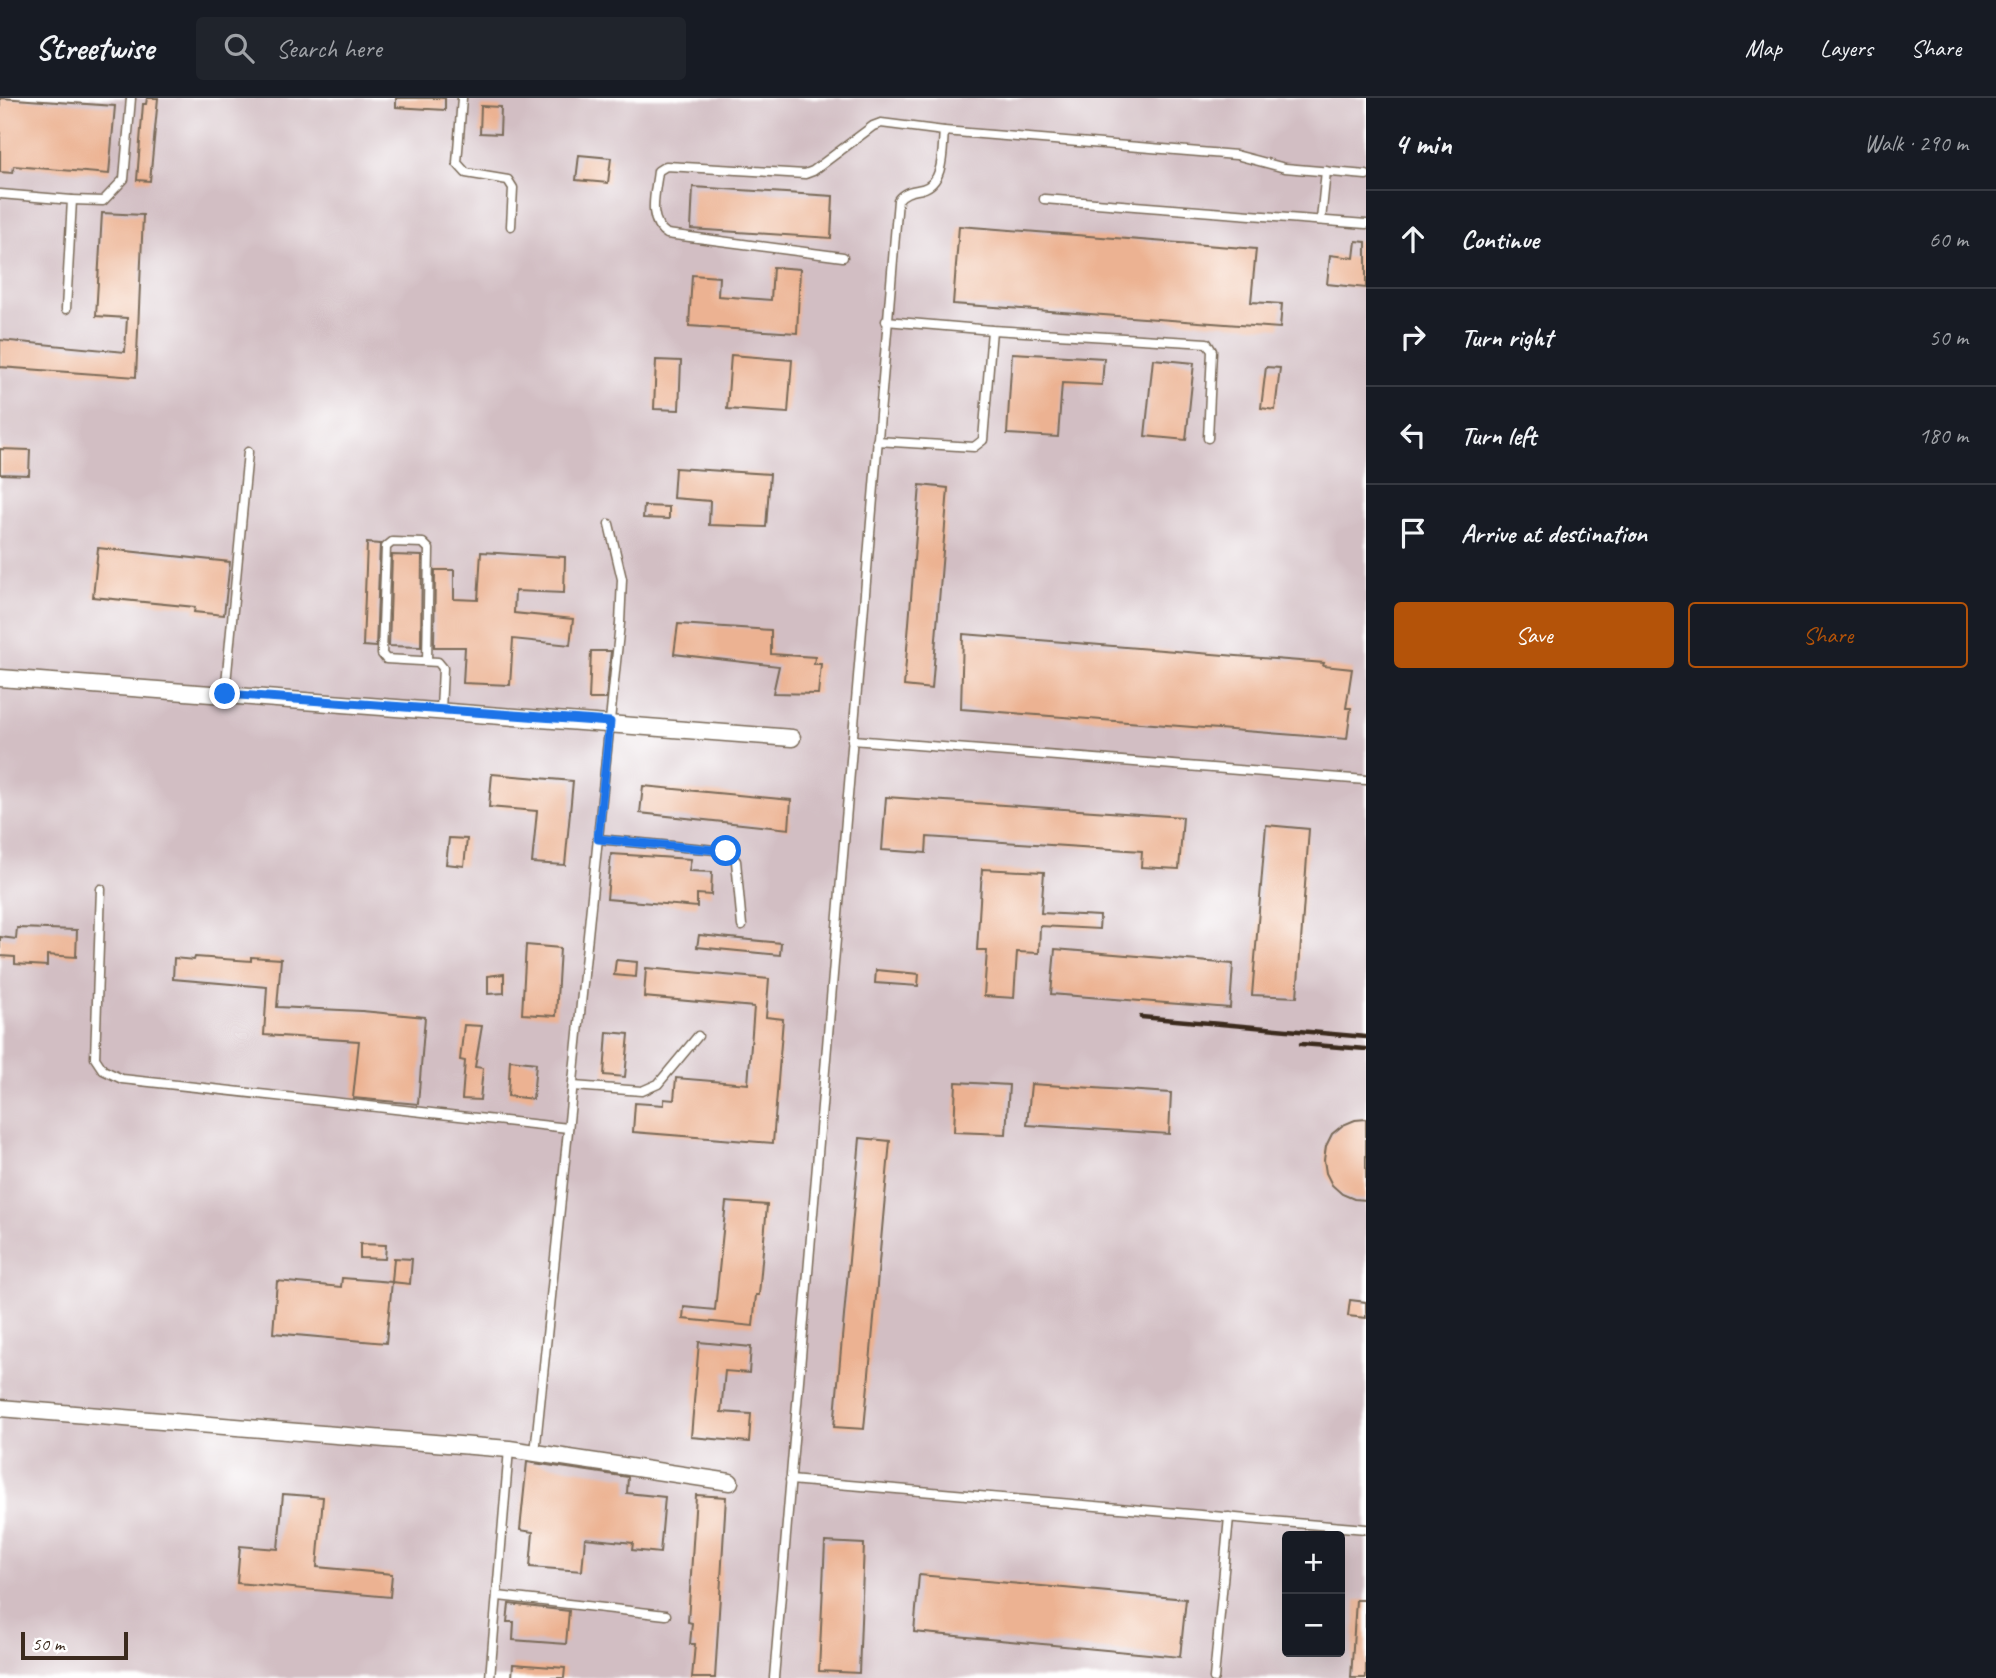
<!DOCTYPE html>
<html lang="en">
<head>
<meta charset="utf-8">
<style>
  :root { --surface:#171b24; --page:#20242c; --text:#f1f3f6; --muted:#9ea1a6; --line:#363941; --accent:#b45309 }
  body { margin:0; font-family:Caveat,sans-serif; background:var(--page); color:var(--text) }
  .controls { position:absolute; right:21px; bottom:21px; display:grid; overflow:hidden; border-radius:7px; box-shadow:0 7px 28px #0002 }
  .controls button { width:63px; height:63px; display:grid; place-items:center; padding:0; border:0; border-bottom:2px solid var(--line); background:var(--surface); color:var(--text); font:35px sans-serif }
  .scale { position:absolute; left:21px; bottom:18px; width:107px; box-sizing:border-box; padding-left:7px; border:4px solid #3b2a1e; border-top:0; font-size:19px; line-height:24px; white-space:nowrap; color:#3b2a1e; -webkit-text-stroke:5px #fff; paint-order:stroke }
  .stop { position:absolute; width:21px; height:21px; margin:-16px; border:5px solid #1a73e8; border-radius:50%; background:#fff }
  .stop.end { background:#1a73e8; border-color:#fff; box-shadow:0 2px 7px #0008 }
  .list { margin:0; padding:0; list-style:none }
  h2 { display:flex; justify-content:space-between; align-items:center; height:91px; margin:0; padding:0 28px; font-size:30px }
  h2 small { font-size:23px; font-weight:400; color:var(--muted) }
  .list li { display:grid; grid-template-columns:46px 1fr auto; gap:21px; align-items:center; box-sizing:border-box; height:98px; padding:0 28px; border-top:2px solid var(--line) }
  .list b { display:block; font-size:26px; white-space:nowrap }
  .list em { font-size:23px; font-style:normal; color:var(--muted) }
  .actions { display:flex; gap:14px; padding:21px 28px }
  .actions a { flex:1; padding:16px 0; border:2px solid var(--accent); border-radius:7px; text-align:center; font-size:24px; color:var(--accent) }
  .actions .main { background:var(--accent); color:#fff }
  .icon { flex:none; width:38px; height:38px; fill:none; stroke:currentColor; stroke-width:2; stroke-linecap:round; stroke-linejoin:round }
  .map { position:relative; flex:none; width:1366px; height:1580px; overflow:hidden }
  header { display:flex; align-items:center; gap:42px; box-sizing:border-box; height:98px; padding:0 35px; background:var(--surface); border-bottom:2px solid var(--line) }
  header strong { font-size:33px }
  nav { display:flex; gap:38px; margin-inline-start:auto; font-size:24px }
  .search { width:490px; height:63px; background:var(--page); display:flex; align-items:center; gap:18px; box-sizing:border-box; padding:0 24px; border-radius:7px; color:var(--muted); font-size:26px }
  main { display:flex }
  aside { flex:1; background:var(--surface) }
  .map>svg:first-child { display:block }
</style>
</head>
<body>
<header>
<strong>Streetwise</strong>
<div class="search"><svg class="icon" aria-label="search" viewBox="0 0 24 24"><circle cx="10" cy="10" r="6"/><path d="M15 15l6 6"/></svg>Search here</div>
<nav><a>Map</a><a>Layers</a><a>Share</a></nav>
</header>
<main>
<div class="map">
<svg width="1366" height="1580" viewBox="0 0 1366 1580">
  <rect width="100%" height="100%" fill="#fff"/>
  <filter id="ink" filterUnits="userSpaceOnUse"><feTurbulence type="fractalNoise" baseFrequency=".0143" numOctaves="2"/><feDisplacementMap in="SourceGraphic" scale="14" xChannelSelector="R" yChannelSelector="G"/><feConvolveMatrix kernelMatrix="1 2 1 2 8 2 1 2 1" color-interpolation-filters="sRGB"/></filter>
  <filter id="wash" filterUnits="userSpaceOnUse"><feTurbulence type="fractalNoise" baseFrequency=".00686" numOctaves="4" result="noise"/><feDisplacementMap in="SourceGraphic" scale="28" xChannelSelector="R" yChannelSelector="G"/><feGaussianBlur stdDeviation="1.57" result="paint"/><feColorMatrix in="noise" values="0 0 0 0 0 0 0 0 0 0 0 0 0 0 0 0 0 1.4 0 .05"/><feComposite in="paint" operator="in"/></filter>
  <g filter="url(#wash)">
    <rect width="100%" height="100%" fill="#efe2c3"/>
    <path fill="#d2bec3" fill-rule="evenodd" d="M0,0h1366v1580h-1366zM1287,1438h53v116h-53z"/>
    <g id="blocks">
      <g fill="#ecb292">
        <path d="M0,0l115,8 -6,68 -95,-8 -1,7 -13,-1z"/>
        <path d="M147,0h11l-8,83 -13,-1 6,-76h3z"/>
        <path d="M396,0h49v12l-49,-3z"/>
        <path d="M481,8l20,1 -1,27 -20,-1z"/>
        <path d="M579,57l32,3 -3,25 -32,-3z"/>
        <path d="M693,89l140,9 -2,42 -140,-9z"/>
        <path d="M102,115l41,2 -7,162 -136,-10v-27l125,12 2,-34 -31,-2z"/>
        <path d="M959,128l297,23 -5,53 31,2 -2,24 -327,-24z"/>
        <path d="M1356,143l10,1v46l-39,-4 3,-29 24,3z"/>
        <path d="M773,169l27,2 -3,64 -108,-7 3,-51 27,2 -1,19 53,4z"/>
        <path d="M1012,255l92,5 -2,27 -40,-2 -4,54 -51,-3z"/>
        <path d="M731,257l61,5 -4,53 -61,-4z"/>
        <path d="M1153,261l41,4 -8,77 -41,-4z"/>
        <path d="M656,262l25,1 -2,49 -25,-1z"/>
        <path d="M1266,269l14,1 -5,42 -14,-2z"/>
        <path d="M0,351l30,1 -1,25 -29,-1z"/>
        <path d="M675,370l95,6 -4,53 -57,-2 1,-24 -37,-3z"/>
        <path d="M920,387l28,3 -16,201 -28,-3z"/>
        <path d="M644,408l25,1v12l-26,-1z"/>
        <path d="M367,445l13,1 -4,103 -13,-1z"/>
        <path d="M98,450l132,14 -6,53 -30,-3 1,-5 -102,-10z"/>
        <path d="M481,454l84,5 -1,36 -49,-2 -1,22 59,6 -3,26 -57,-6 -3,46 -47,-2 2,-36h-31l1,-77h19v29l24,1z"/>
        <path d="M392,457l30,1 -1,91 -32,-1z"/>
        <path d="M678,526l93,6v24l44,3 -1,7h7l-3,30 -45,-1 6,-27 -105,-12z"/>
        <path d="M963,536l361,29 -1,3 29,3 -6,39h5l-4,31 -386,-30z"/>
        <path d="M591,553h20l-5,48h-17z"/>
        <path d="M492,676l81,7 -8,84 -33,-2 5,-52 -48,-4z"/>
        <path d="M643,688l148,14 -2,29 -149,-16z"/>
        <path d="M886,699l297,20 -4,52 -38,-2 1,-16 -215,-14 -1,16 -44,-3z"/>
        <path d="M1266,727l43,4 -12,168 -45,-2z"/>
        <path d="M449,740l18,1 -3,27 -18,-2z"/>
        <path d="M611,756l80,5 -2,12 23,1 -1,23 -14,-1v13l-90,-8z"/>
        <path d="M982,771l62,3 -3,41 59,3 -1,13 -59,-3 -1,27 -22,-1 -3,46 -30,-2 3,-46h-10z"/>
        <path d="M17,830l60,2 -1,27 -29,-2v11l-32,-2v-7l-15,-1v-19l16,2z"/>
        <path d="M699,837l82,8 -1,12 -83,-8z"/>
        <path d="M526,847l34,3 -4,68 -34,-2z"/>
        <path d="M1055,851l178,15 -3,44 -179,-14z"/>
        <path d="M195,859l56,4v-4l30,2 -4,48 85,4 63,6 -7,87 -65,-6 6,-57 -95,-6 3,-48 -94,-8 1,-21 20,2z"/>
        <path d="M616,862l21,2 -1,15 -22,-2z"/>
        <path d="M646,870l123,11 -3,38 17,2 -10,124 -140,-11 2,-29 29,2v-6l10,1 2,-22 72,6 6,-77 -110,-10z"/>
        <path d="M876,872l43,4 -1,12 -43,-3z"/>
        <path d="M504,876v19l-16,1v-18z"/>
        <path d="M464,927l18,1 -7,41 8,1 -3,32 -18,-1 3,-38 -5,-1z"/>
        <path d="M607,934l22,2 -4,43 -21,-2z"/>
        <path d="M510,962l26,3 -3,36 -25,-3z"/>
        <path d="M956,984l53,3 -3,49 -52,-2z"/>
        <path d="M1031,986l140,9 -2,41 -142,-9z"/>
        <path d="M1366,1021v81l-12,-1 -12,-5 -10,-9 -6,-12 -2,-13 2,-14 6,-12 11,-9 12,-5z"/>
        <path d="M860,1040l30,3 -26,288 -30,-2z"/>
        <path d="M726,1104l41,3 -8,90h-3l-3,31 -70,-7 1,-12 31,3z"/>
        <path d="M360,1146l26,1 -1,14 -25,-1z"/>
        <path d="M394,1160l18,1 -2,25 -18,-2z"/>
        <path d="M342,1180l50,4 -6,61 -113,-10 4,-52 64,6z"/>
        <path d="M1350,1202l16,2v16l-18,-2z"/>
        <path d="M699,1244l52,5 -2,26 -24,-2 -4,41 30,2 -2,28 -58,-5z"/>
        <path d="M527,1364l101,15 -1,16 38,4 -5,56 -28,-3 1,-7 -48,-5 -3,33 -52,-4 3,-35 -13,-2z"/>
        <path d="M283,1396l40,3 -6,70 75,7 -2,23 -153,-14 3,-37 38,3z"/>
        <path d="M696,1397l30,2 -11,181h-23l3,-34h-5l2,-21 -4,-1z"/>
        <path d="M825,1444l39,2 -5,129 -40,-2z"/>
        <path d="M919,1477l267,24 -6,58 -266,-25z"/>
        <path d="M1356,1502h10v78h-15z"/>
        <path d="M509,1506l60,7 -3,33 -53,-4 1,-18h-7z"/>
        <path d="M513,1566l52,4 -1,10h-52z"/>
      </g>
    </g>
  </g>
  <g filter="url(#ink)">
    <use href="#blocks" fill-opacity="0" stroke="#7a6a58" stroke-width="2"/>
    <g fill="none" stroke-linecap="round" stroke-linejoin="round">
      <g stroke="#7a6a58" stroke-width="11">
        <g id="lane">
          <path d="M462,0l-5,65 9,10 42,7 5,8 -2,38"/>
          <path d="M0,96l72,6 -6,109"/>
          <path d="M1044,101l322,25"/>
          <path d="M72,102l31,1 21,-22 7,-81"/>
          <path d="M1321,122l5,-49"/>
          <path d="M843,159l-176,-23c-21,-14 -11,-42 -9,-63l8,-5 139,8 8,-3 60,-45 8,-3 63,8 292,24 49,13 81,7"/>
          <path d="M886,223l106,9 215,13 5,8 -4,87"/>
          <path d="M877,343l97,6 9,-7 9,-110"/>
          <path d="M427,563l2,-112 -6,-6 -31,-1 -6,5 -4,107 4,5 52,3 5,6 -2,42"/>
          <path d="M225,596l23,-242"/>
          <path d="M852,642l514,40"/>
          <path d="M598,741l128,12 10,10 6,65"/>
          <path d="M101,791l-6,169 8,12 19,9 446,49"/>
          <path d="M573,988l69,5 16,-7 40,-48"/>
          <path d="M535,1355l85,-830 2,-44 -13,-55"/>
          <path d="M790,1382l576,49"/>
          <path d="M498,1498l168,19"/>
          <path d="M490,1580l19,-229"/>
          <path d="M774,1580l124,-1478c6,-8 13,-9 24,-11 23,-6 20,-39 22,-58"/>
          <path d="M1214,1580l15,-161"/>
        </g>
      </g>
      <g stroke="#7a6a58" stroke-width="19">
        <g id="street">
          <path d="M0,580l792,60"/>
          <path d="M0,1310l509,41 221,33"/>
        </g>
      </g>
      <use href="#lane" stroke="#fff" stroke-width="8"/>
      <use href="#street" stroke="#fff" stroke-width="16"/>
      <g stroke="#3b2a1e" stroke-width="4.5">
        <path d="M1141,919l225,20"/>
        <path d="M1301,946l65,5"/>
      </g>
    </g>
  </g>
  <g fill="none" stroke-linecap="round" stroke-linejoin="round" filter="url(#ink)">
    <path stroke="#1a73e8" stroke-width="9" d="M225,596l385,28 -12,117 128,12"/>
  </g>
</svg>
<div class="controls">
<button>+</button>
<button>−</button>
</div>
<div class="scale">50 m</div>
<div class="stop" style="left:726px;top:753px"></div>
<div class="stop end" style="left:225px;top:596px"></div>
</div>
<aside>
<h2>4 min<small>Walk · 290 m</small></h2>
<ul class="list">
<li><svg class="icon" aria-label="ahead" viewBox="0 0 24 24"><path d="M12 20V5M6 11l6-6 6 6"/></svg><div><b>Continue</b></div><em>60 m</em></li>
<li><svg class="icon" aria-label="right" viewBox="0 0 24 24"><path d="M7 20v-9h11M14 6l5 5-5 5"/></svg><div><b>Turn right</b></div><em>50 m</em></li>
<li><svg class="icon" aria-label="left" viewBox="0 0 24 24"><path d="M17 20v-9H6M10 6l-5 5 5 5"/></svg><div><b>Turn left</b></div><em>180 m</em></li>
<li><svg class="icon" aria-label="arrive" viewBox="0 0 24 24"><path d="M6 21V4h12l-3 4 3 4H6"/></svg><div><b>Arrive at destination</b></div></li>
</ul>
<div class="actions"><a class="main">Save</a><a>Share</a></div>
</aside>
</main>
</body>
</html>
